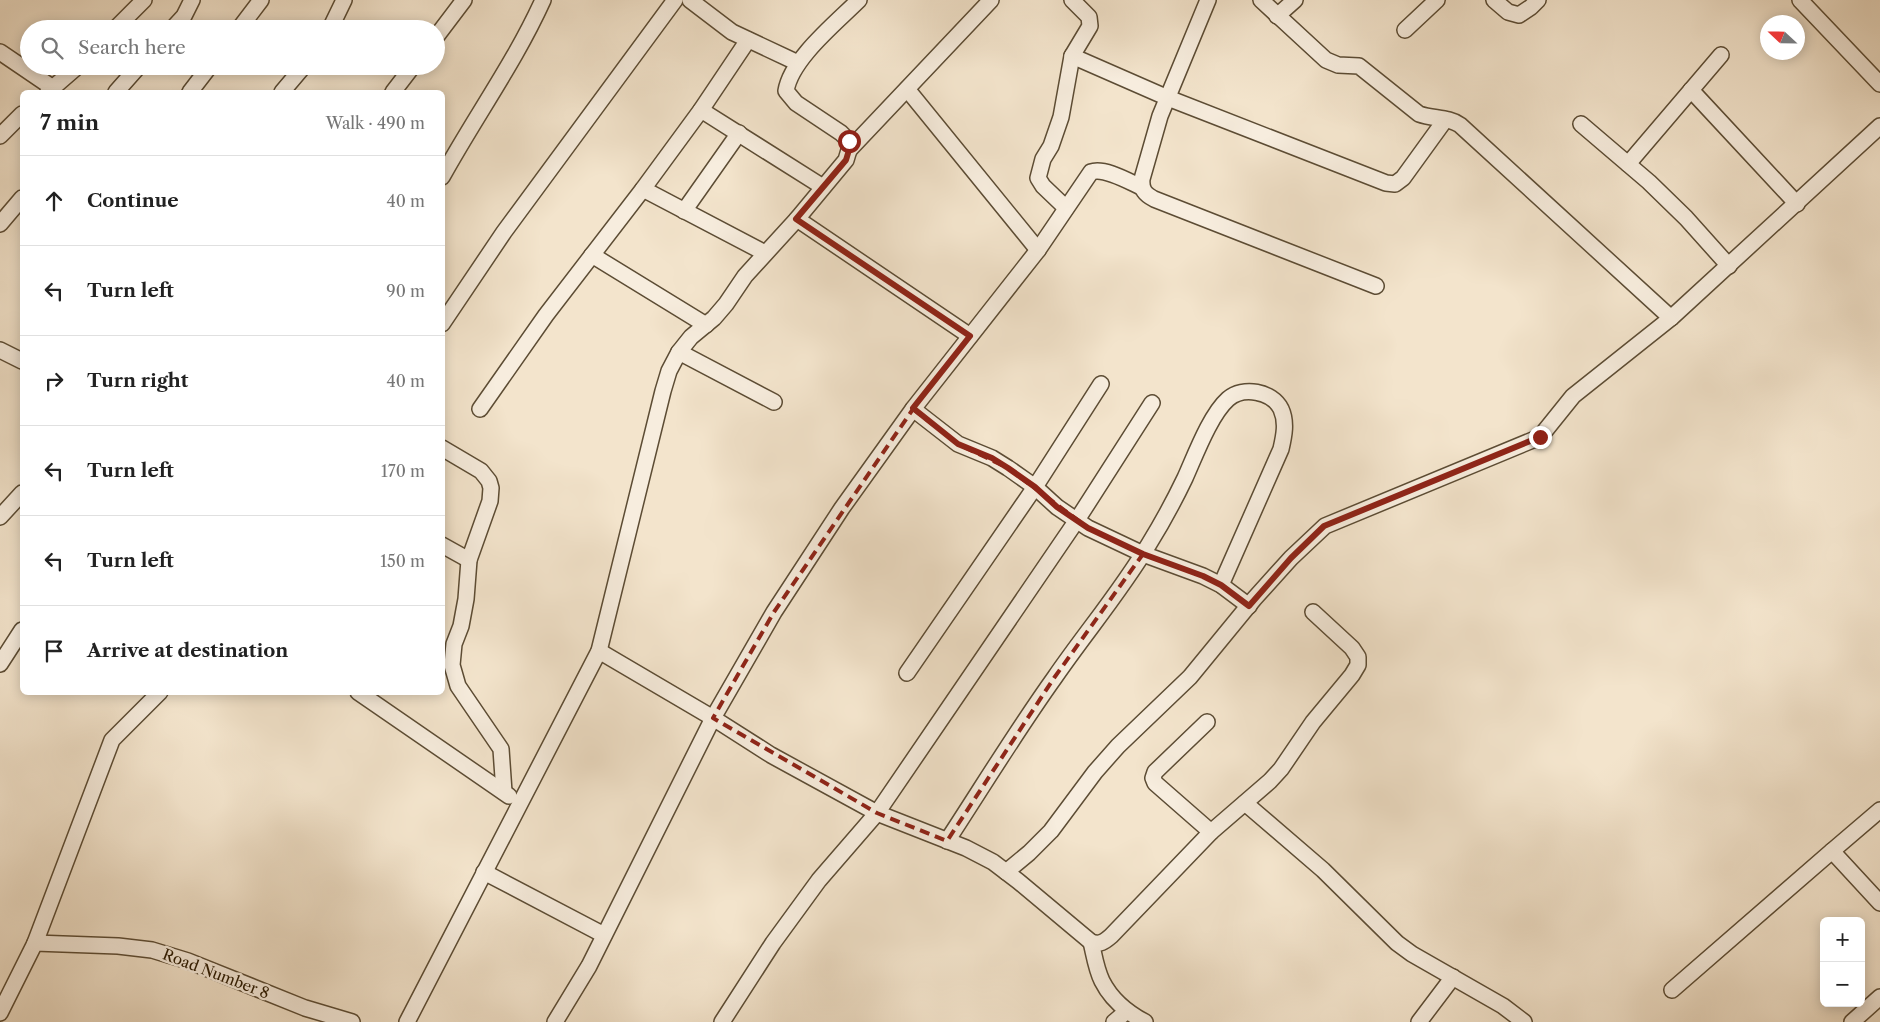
<!DOCTYPE html>
<html lang="en">
<head>
<meta charset="utf-8">
<style>
  :root { --surface:#fff; --page:#f6f6f6; --text:#222; --muted:#767676; --line:#e0e0e0 }
  body { margin:0; font-family:"Libre Caslon Text",serif; background:var(--page); color:var(--text) }
  .controls { position:absolute; right:15px; bottom:15px; display:grid; overflow:hidden; border-radius:8px; box-shadow:0 2px 12px #0003 }
  .controls button { width:45px; height:45px; display:grid; place-items:center; padding:0; border:0; border-bottom:1px solid var(--line); background:var(--surface); color:var(--text); font:25px sans-serif }
  .compass { position:absolute; left:1760px; top:15px; width:45px; height:45px; border-radius:50%; background:var(--surface); box-shadow:0 2px 12px #0003; rotate:292deg }
  .stop { position:absolute; width:15px; height:15px; margin:-11px; border:4px solid #8f2418; border-radius:50%; background:#fff }
  .stop.end { background:#8f2418; border-color:#fff; box-shadow:0 1px 5px #0008 }
  .list { margin:0; padding:0; list-style:none }
  h2 { display:flex; justify-content:space-between; align-items:center; height:65px; margin:0; padding:0 20px; font-size:21px }
  h2 small { font-size:16px; font-weight:400; color:var(--muted) }
  .list li { display:grid; grid-template-columns:32px 1fr auto; gap:15px; align-items:center; box-sizing:border-box; height:90px; padding:0 20px; border-top:1px solid var(--line) }
  .list b { display:block; font-size:19px; white-space:nowrap }
  .list em { font-size:16px; font-style:normal; color:var(--muted) }
  .icon { flex:none; width:28px; height:28px; fill:none; stroke:currentColor; stroke-width:2; stroke-linecap:round; stroke-linejoin:round }
  .map { position:relative; flex:none; width:1880px; height:1022px; overflow:hidden }
  .search { position:absolute; background:var(--surface); box-shadow:0 2px 12px #0003; left:20px; top:20px; width:425px; height:55px; display:flex; align-items:center; gap:12px; box-sizing:border-box; padding:0 18px; border-radius:28px; color:var(--muted); font-size:19px }
  .panel { position:absolute; background:var(--surface); box-shadow:0 2px 12px #0003; left:20px; top:90px; width:425px; height:605px; border-radius:8px }
  .map>svg:first-child { display:block }
</style>
</head>
<body>
<div class="map">
<svg width="1880" height="1022" viewBox="0 0 1880 1022">
  <rect width="100%" height="100%" fill="#f3e4cc"/>
  <filter id="stains"><feTurbulence type="fractalNoise" baseFrequency=".004" numOctaves="4"/><feColorMatrix values="0 0 0 0 .2 0 0 0 0 .09 0 0 0 0 .02 0 0 0 .5 -.17"/></filter>
  <radialGradient id="worn" r=".72"><stop offset=".6" stop-color="#630" stop-opacity="0"/><stop offset="1" stop-color="#630" stop-opacity=".3"/></radialGradient>
  <g fill="none" stroke-linecap="round" stroke-linejoin="round">
    <g stroke="#5c4c34" stroke-width="18">
      <g id="street">
        <path d="M690,0l42,32 66,31"/>
        <path d="M1208,0l-48,116 -18,63c-1,11 3,15 12,20l222,87"/>
        <path d="M1261,0l65,60 12,5 21,1 60,48c14,5 30,3 41,11l211,193"/>
        <path d="M1494,0l14,12 11,3 12,-8 7,-7"/>
        <path d="M1800,0l80,84"/>
        <path d="M1277,16l18,-16"/>
        <path d="M115,29l29,-29"/>
        <path d="M172,29l12,-13 8,-16"/>
        <path d="M239,29l22,-29"/>
        <path d="M330,29l14,-29"/>
        <path d="M1405,30l32,-30"/>
        <path d="M436,37l28,-37"/>
        <path d="M0,52l53,36"/>
        <path d="M1072,56l96,42 218,85 9,1 8,-6 42,-58"/>
        <path d="M907,89l131,161"/>
        <path d="M1691,90l106,114"/>
        <path d="M48,92l30,-26"/>
        <path d="M116,92l23,-26"/>
        <path d="M190,92l20,-26"/>
        <path d="M282,92l22,-26"/>
        <path d="M393,92l20,-26"/>
        <path d="M701,110l122,77"/>
        <path d="M1581,124l68,58 37,36 43,48"/>
        <path d="M0,136l22,-22"/>
        <path d="M849,150l142,-150"/>
        <path d="M1628,164l93,-109"/>
        <path d="M442,177c33,-60 73,-115 101,-177"/>
        <path d="M643,189l122,64"/>
        <path d="M1066,208l-23,-22 -5,-8 5,-19 8,-13 10,-29 11,-61 18,-30 -1,-9 -17,-17"/>
        <path d="M684,211l55,-78"/>
        <path d="M797,219l173,117"/>
        <path d="M0,224l22,-26"/>
        <path d="M592,255l114,70"/>
        <path d="M442,324l62,-92 171,-232"/>
        <path d="M0,350l22,11"/>
        <path d="M679,352l95,50"/>
        <path d="M480,409l66,-94 97,-126 58,-79 47,-70"/>
        <path d="M913,409l45,35 34,14 16,10 27,19 22,20 31,21 55,26 60,22 18,9 28,21"/>
        <path d="M442,448l39,23 8,10 2,7 -1,13 -21,59 -3,39 -5,27 -7,18 -2,21 6,21 43,63 3,43"/>
        <path d="M0,517l22,-24"/>
        <path d="M442,545l27,15"/>
        <path d="M599,651l114,67 58,37 106,58 89,35 27,14 25,19 73,61c9,3 13,0 20,-6l100,-104 59,-51 11,-12 32,-47 39,-47 6,-10v-8l-6,-9 -39,-36"/>
        <path d="M0,664l22,-34"/>
        <path d="M907,673l128,-186 66,-103"/>
        <path d="M358,692l151,104"/>
        <path d="M1207,722l-52,50 -2,6 2,5 56,49"/>
        <path d="M1245,803l78,67 74,73 15,11 91,52 21,16"/>
        <path d="M1880,810l-48,41 48,52"/>
        <path d="M947,841c36,-55 70,-111 108,-164 31,-45 66,-86 94,-133 13,-21 25,-43 36,-66 10,-22 25,-63 43,-79 15,-13 44,-8 53,10 6,13 3,27 0,40l-60,136"/>
        <path d="M484,872l120,63"/>
        <path d="M1006,872l23,-19 22,-22 44,-59 23,-26 72,-69 64,-78 37,-41 34,-32 215,-89 33,-41 98,-78 209,-192"/>
        <path d="M1091,942c3,12 5,27 11,39 9,18 26,32 43,41"/>
        <path d="M35,943l77,-203 48,-48"/>
        <path d="M1672,990l160,-139"/>
        <path d="M0,1013l35,-70 83,3 34,4 36,11 117,47 47,14"/>
        <path d="M407,1022l192,-371 64,-260 6,-20 10,-19 12,-15 23,-19 12,-14 19,-28 52,-57 49,-59 3,-10v-9l-8,-8 -45,-30 -10,-12c5,-32 50,-68 73,-91"/>
        <path d="M555,1022l34,-56 124,-248 61,-106 68,-104 71,-99 125,-159 53,-78c13,-5 37,9 50,15"/>
        <path d="M722,1022l51,-79 46,-63 58,-67 200,-293 75,-117"/>
        <path d="M1114,1022l13,-11"/>
        <path d="M1419,1022l34,-45"/>
        <path d="M1852,1022l28,-25"/>
      </g>
    </g>
    <use href="#street" stroke="#f7edde" stroke-width="15"/>
  </g>
  <g fill="none" stroke-linecap="round" stroke-linejoin="round">
    <path stroke="#8f2418" stroke-width="6" d="M849,141v9l-3,10 -50,59 174,117 -57,72 45,36 34,14 16,10 27,19 22,20 31,21 55,26 60,22 18,9 28,21 42,-48 33,-32 216,-89"/>
  </g>
  <path fill="none" stroke="#8f2418" stroke-width="4" stroke-dasharray="10 6" stroke-linejoin="round" d="M913,409l45,35 50,24 80,60 55,26 -89,124 -107,163 -70,-28 -164,-95 61,-106z"/>
  <g text-anchor="middle" stroke-width="5" stroke-linejoin="round" paint-order="stroke">
    <g font-size="15" fill="#2a1901" stroke="#f7edde">
      <text transform="translate(216 974) rotate(21)" y="5">Road Number 8</text>
    </g>
  </g>
  <rect width="100%" height="100%" filter="url(#stains)"/>
  <rect width="100%" height="100%" fill="url(#worn)"/>
</svg>
<div class="controls">
<button>+</button>
<button>−</button>
</div>
<svg class="compass" viewBox="-18 -18 36 36"><path d="M0-13l5 13h-10z" fill="#e53935"/><path d="M0 13l5-13h-10z" fill="#767676"/></svg>
<div class="stop" style="left:849px;top:141px"></div>
<div class="stop end" style="left:1540px;top:437px"></div>
<div class="search"><svg class="icon" aria-label="search" viewBox="0 0 24 24"><circle cx="10" cy="10" r="6"/><path d="M15 15l6 6"/></svg>Search here</div>
<section class="panel">
<h2>7 min<small>Walk · 490 m</small></h2>
<ul class="list">
<li><svg class="icon" aria-label="ahead" viewBox="0 0 24 24"><path d="M12 20V5M6 11l6-6 6 6"/></svg><div><b>Continue</b></div><em>40 m</em></li>
<li><svg class="icon" aria-label="left" viewBox="0 0 24 24"><path d="M17 20v-9H6M10 6l-5 5 5 5"/></svg><div><b>Turn left</b></div><em>90 m</em></li>
<li><svg class="icon" aria-label="right" viewBox="0 0 24 24"><path d="M7 20v-9h11M14 6l5 5-5 5"/></svg><div><b>Turn right</b></div><em>40 m</em></li>
<li><svg class="icon" aria-label="left" viewBox="0 0 24 24"><path d="M17 20v-9H6M10 6l-5 5 5 5"/></svg><div><b>Turn left</b></div><em>170 m</em></li>
<li><svg class="icon" aria-label="left" viewBox="0 0 24 24"><path d="M17 20v-9H6M10 6l-5 5 5 5"/></svg><div><b>Turn left</b></div><em>150 m</em></li>
<li><svg class="icon" aria-label="arrive" viewBox="0 0 24 24"><path d="M6 21V4h12l-3 4 3 4H6"/></svg><div><b>Arrive at destination</b></div></li>
</ul>
</section>
</div>
</body>
</html>
